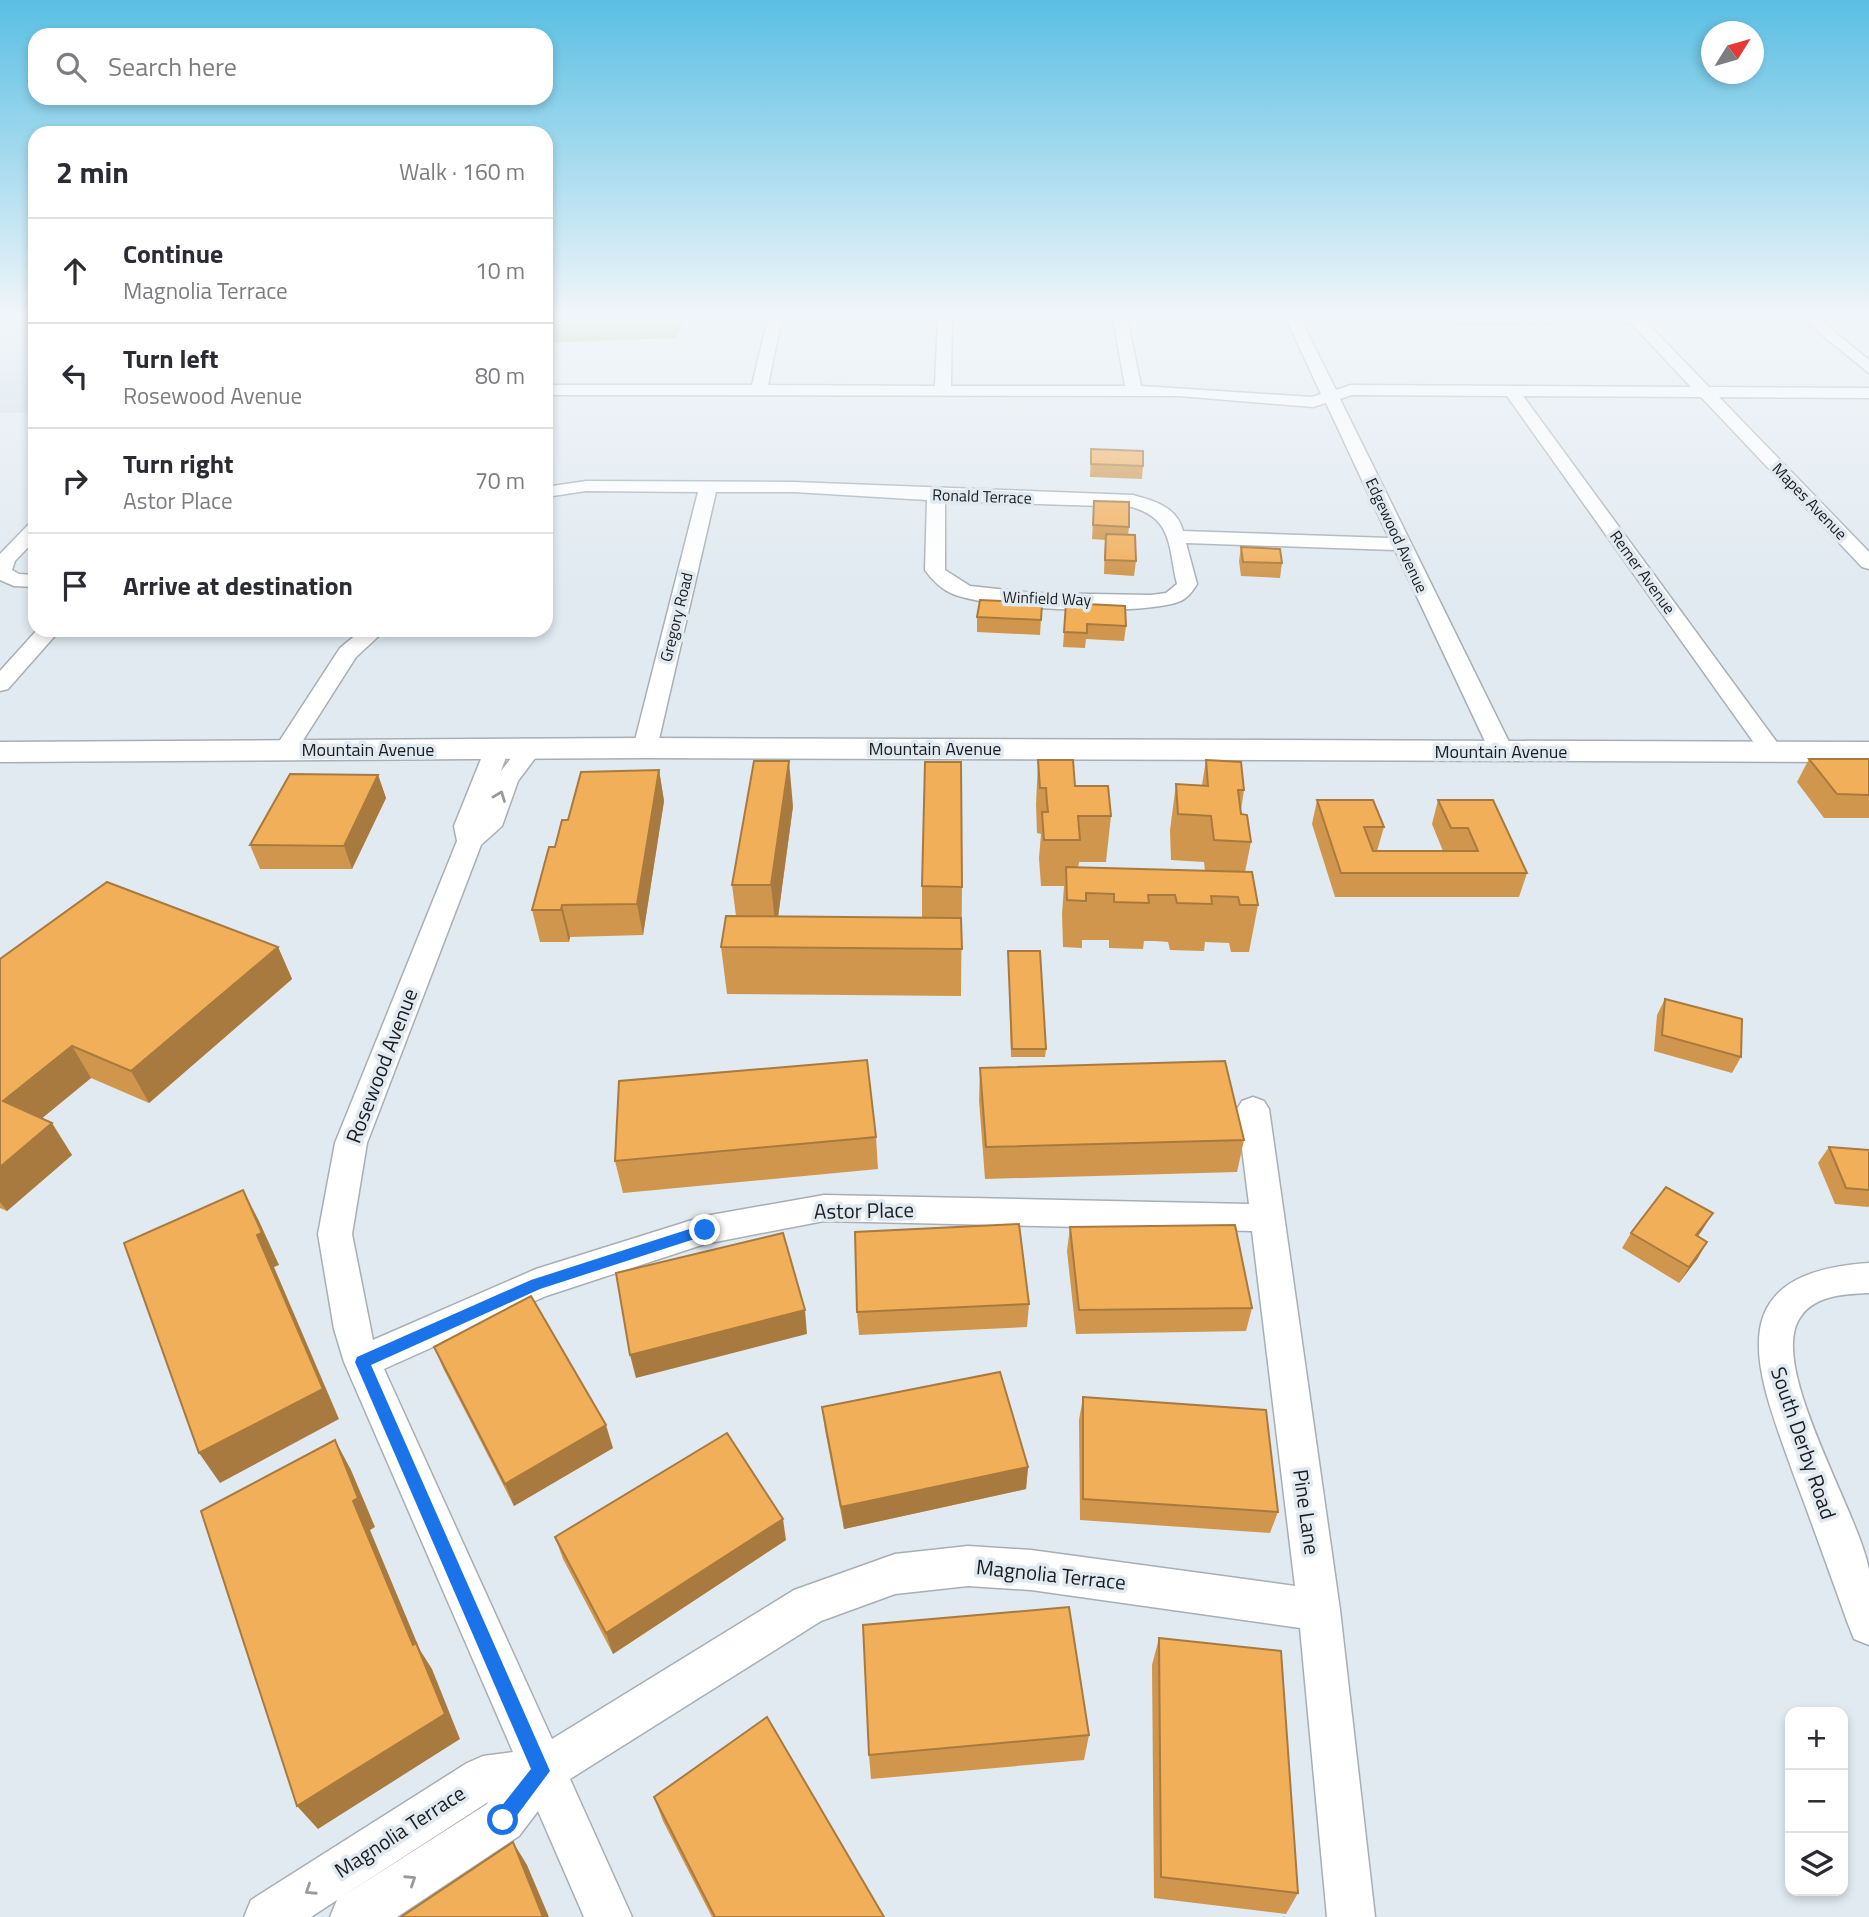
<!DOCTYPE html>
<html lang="en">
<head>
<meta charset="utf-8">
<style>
  :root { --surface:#fff; --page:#f2f2f3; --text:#2b2b33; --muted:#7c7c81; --line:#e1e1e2 }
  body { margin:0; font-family:"Titillium Web",sans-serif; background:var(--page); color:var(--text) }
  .controls { position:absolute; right:21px; bottom:21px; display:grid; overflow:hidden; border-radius:14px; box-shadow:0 4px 10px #0003 }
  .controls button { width:63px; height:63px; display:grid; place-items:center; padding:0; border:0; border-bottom:2px solid var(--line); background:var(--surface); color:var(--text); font:35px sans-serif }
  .compass { position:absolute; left:1701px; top:21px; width:63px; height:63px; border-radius:50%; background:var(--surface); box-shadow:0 4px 10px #0003; rotate:53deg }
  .stop { position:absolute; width:21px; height:21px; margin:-16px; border:5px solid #1a73e8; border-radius:50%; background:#fff }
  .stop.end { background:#1a73e8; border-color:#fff; box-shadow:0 2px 7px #0008 }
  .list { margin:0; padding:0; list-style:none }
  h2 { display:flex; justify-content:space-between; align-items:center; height:91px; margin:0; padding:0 28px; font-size:30px }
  h2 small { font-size:23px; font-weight:400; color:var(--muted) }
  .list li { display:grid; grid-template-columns:46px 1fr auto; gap:21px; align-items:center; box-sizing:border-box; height:105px; padding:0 28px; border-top:2px solid var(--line) }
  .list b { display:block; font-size:26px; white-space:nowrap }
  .list p { margin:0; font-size:23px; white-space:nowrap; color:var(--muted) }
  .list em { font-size:23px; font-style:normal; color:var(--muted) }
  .icon { flex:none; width:38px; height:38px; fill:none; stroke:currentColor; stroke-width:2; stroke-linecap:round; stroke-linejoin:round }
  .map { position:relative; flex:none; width:1869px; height:1917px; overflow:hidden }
  .search { position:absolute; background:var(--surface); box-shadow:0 4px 10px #0003; left:28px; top:28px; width:525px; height:77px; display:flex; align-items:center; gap:18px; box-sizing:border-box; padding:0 24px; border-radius:21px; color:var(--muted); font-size:26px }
  .panel { position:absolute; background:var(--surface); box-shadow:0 4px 10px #0003; left:28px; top:126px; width:525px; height:511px; border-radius:21px }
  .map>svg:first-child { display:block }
</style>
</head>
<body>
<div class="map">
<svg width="1869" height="1917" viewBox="0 0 1869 1917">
  <rect width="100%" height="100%" fill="#e1eaf1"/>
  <rect fill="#cfdeea" x="0" y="318" width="35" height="95"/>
  <path fill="#98cb74" d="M546,318h234l-1,3h-94l-10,17 -129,5z"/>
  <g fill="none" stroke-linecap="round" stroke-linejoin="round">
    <g stroke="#a7afb5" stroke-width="3">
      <g id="street">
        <path d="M768,318h14l-14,67 167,1 3,-68h14l-1,68h174l-12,-68h14l14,68 171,11 9,-3 -35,-76h14l36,72 15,-5 340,2 -61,-65 -170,1 -7,-4 189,-1 67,69 160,1v10l-150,-1 150,155v17l-7,-2 -161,-170 -178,-1 261,356 -4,5h-16l-257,-361 -155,-1 -12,4 174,353 -4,5h-16l-4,-5 -95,-202 -209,-7 11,41c-5,8 -10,15 -19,18 -41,14 -184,8 -225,-8 -12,-5 -20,-13 -28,-24l2,-70 -133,-8h-78l-59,256 -4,5h-16l-4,-5 65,-256 -112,-1 -40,6v-10l40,-6 208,1 339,13c22,6 44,12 50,36l206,7 -63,-135 -13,4 -134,-11 -633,-1v-10h206zM945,501l187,6c41,12 36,39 45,77l-11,9 -15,2 -118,-2 -63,-7 -25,-16z"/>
        <path d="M1801,318h16l52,42v13z"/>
        <path d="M35,523v17l-20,21 -3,9 7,4 16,1v12l-21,-1 -14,-6v-26l28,-29z"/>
        <path d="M37,630h23l-52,59 -8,2v-20z"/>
        <path d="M362,630h18l2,3 -26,24 -63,99h-16l-4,-5 67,-103z"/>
        <path d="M497,742l8,2 4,5 -8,22 21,-27h16l4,5 -24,32 -16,45 -21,19 -114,298 -15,91 21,106 163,-71 169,-53 119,-21 425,9 -12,-95 5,-8 11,-4 11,4 5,8 71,501 35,307h-48l-27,-289 -269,-38 -63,-4 -73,8 -74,27 -251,158 62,138h-48l-46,-106 -19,25 -122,81h-67l7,-17 -26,17h-67l7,-17 216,-137 16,-7 30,-4 -169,-390 -10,-33 -16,-95 17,-91 122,-302 -3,-15 31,-77 4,-5zM824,1221l428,10 43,355 -264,-36 -63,-4 -73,8 -101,36 -242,149 -168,-370 162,-73 159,-52zM488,1802l-1,2 -147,94z"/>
        <path d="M1869,1263v30c-26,1 -57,2 -71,28 -27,51 61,192 71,249 0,23 0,51 0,75l-15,-6 -6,-15c-18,-50 -36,-101 -55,-151 -36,-101 -79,-200 76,-210z"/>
      </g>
    </g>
    <g stroke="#a7afb5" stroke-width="3">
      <path id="secondary" d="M645,738l1224,4v20l-1224,-4 -645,4v-20z"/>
    </g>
    <use href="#street" fill="#fff" fill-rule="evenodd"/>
    <use href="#secondary" fill="#fff" fill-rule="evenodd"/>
  </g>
  <g fill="#d0964d">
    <path d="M1091,449l52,17 -1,13 -52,-2z"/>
    <path d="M1094,501l35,26 -1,8 8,26 -2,15 -30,-2 1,-34 -13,-1z"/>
    <path d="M1241,547l41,16 -2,15 -39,-2 -2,-15z"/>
    <path d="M1042,603l-2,32 -63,-3v-15z"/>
    <path d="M1066,603l60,23 -2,15 -38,-2 -1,9 -22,-1z"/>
    <path d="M1809,759h60v59h-45l-27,-36z"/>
    <path d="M1038,760l37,26 36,30 -5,46h-27l-1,6 127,3 -1,-9 -33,-2 -1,-30 6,-46 26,1 4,-25 38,30 -3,20 10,32 -6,30 13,33 -9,47h-18l-2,-9 -24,-1 -1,9 -34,-1 -2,-8 -13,-1h-11l-1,8 -34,-1v-8h-27v8l-19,-1 -1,-33 2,-28h-23l-2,-28 2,-24 -4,-1 -1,-28z"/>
    <path d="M659,770l5,31 -21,134 -73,2 -1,5h-29l-8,-32 23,-63 13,-27z"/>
    <path d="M378,775l8,23 -34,71h-92l-10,-24z"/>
    <path d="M1317,800l67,27 -7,24h-4h70l-11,-27 6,-24 89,73 -8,24h-184l-23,-73z"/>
    <path d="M793,806l-15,111 144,1v-32l40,1 -1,109 -234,-2 -6,-47 15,-31 -4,-31z"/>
    <path d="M278,947l14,32 -143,124 -58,-25 -49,40 30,37 -65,56 -7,-3v-249z"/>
    <path d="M1008,951l38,98 -1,8h-34z"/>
    <path d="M1665,999l76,58 -9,16 -78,-22 3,-36z"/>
    <path d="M980,1068l264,72 -7,32 -252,7 -6,-79z"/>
    <path d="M876,1137l2,32 -255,24 -8,-32z"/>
    <path d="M1829,1147l40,3v56l-1,1 -33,-3 -17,-41z"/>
    <path d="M1070,1227l182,81 -6,23 -170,3 -9,-83z"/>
    <path d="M1703,1229l-5,7v22l-19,25 -57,-35 9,-15z"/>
    <path d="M1029,1304l-2,23 -168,8 -2,-23z"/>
    <path d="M434,1347l179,101 -99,58 -70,-136z"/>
    <path d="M1083,1397l195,115 -8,21 -190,-13 -1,-100z"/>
    <path d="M822,1407l206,60 -2,22 -182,40 -19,-99z"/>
    <path d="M555,1537l231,3 -173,114 -50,-95z"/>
    <path d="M1159,1638l139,255 -12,21 -132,-16 -2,-233z"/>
    <path d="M1089,1735l-5,25 -213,19 -2,-24z"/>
    <path d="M654,1797l230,120h-172l-49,-96z"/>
  </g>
  <g fill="#a97a3f">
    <path d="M789,761l4,45 -17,126 -5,-47z"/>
    <path d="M659,770l5,31 -21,134 -6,-31z"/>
    <path d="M378,775l8,23 -34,71 -8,-23z"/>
    <path d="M562,905l8,32 -1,5 -8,-32z"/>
    <path d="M278,947l14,32 -143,124 -18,-32z"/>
    <path d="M72,1046l19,32 -67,55 -21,-32z"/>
    <path d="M52,1123l20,32 -65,56 -7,-9v-35z"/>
    <path d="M243,1190l16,31 20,44 -5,2 65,152 -119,64 -21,-30z"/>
    <path d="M1713,1213l-10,16 -16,22 9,-16z"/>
    <path d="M1707,1242l-9,16 -19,25 10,-16z"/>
    <path d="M805,1310l2,24 -171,44 -6,-23z"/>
    <path d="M606,1425l7,23 -99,58 -9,-22z"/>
    <path d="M335,1440l16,30 24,57 -5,3 50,120 12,19 28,70 -142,90 -21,-23 116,-161 -60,-144z"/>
    <path d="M1028,1467l-2,22 -182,40 -3,-22z"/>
    <path d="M783,1519l3,21 -173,114 -7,-21z"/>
    <path d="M513,1842l14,23 22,52h-6z"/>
  </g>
  <g fill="#f2af5a" stroke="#a97a3f" stroke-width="2">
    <path d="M1091,449l52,2v15l-52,-2z"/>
    <path d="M1094,501l35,1v25l-36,-2z"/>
    <path d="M1106,534l29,1 1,26 -31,-1z"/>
    <path d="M1241,547l39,2 2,14 -39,-1z"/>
    <path d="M980,600l62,3 -1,17 -64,-3z"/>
    <path d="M1066,603l59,3 1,20 -39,-2v9l-23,-1z"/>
    <path d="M1809,759h60v36l-32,-1z"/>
    <path d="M1038,760h35l2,26h33l3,30h-33l2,24h-36l-2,-28h6l-1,-10 -1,-14h-6z"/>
    <path d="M1206,760l35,2 3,28h-6l3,24 6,1 4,27 -37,-2 -3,-24 -33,-2 -2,-30 32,2z"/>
    <path d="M754,761h35l-18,124h-39z"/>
    <path d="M925,762h36l1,125 -40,-1z"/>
    <path d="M659,770l-22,134 -75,1 -1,5h-29l17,-63h6l7,-27h6l13,-48z"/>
    <path d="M290,774l88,1 -34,71 -94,-1z"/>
    <path d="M1317,800h56l11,27h-20l9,24h105l-10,-23h-17l-13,-28h55l34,73h-186z"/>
    <path d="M1066,867l186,5 6,33h-18l-2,-8 -27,-1 1,8 -35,-1 -2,-8h-27l1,8 -35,-1v-8l-28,-1v8l-19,-1z"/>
    <path d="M107,882l171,65 -147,124 -59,-25 -69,55 49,22 -52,44v-208z"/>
    <path d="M726,916l235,2 1,31 -241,-2z"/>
    <path d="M1008,951h32l6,98h-34z"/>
    <path d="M1665,999l77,20 -1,38 -79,-22z"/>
    <path d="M867,1060l9,77 -261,24 4,-80z"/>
    <path d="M1225,1061l19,79 -258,7 -6,-79z"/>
    <path d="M1829,1147l40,3v40l-23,-2z"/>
    <path d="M1666,1187l47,26 -17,22 11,7 -18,25 -58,-34z"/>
    <path d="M243,1190l19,43 -5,2 66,154 -124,64 -75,-210z"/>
    <path d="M1019,1224l10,80 -172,8 -2,-80z"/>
    <path d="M1235,1225l17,83 -173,2 -9,-83z"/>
    <path d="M783,1233l22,77 -175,45 -14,-82z"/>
    <path d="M531,1296l75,129 -101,59 -71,-137z"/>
    <path d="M1000,1372l28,95 -187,40 -19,-100z"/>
    <path d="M1083,1397l183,13 12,102 -195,-13z"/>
    <path d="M727,1433l56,86 -177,114 -51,-96z"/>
    <path d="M335,1440l23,58 -5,3 60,144 3,-2 29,71 -148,92 -96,-295z"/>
    <path d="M1069,1607l20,128 -220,20 -6,-130z"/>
    <path d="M1159,1638l122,13 17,242 -137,-16z"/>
    <path d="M767,1717l117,200h-169l-61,-120z"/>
    <path d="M513,1842l30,75h-142z"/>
  </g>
  <defs><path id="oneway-chevron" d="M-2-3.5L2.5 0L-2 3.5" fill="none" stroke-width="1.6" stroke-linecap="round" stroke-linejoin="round" transform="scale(1.75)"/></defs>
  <g stroke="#989a9b">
    <use href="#oneway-chevron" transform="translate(500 796) rotate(-69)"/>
    <use href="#oneway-chevron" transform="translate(411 1880) rotate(-33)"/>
    <use href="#oneway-chevron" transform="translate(310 1890) rotate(147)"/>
  </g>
  <linearGradient id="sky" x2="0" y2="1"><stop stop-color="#5abfe3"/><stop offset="0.54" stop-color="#f2f6f9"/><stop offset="1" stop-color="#f2f6f9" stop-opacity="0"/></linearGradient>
  <rect width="1869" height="587" fill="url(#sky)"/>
  <path fill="#1a73e8" d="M705,1224l5,2v8l-170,55 -169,76 179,406 -41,55 -6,3 -7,-3 -3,-6 3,-7 35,-44 -176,-407 2,-5 174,-77z"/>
  <g text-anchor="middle" stroke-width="7" stroke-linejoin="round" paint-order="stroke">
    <g font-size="16" fill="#1b1e20" stroke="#e1eaf1">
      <text transform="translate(982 496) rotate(2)" y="6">Ronald Terrace</text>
      <text transform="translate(1810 501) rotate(46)" y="6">Mapes Avenue</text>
      <text transform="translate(1397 535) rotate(65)" y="6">Edgewood Avenue</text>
      <text transform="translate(1643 572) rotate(54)" y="6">Remer Avenue</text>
      <text transform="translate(1047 598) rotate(2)" y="6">Winfield Way</text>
      <text transform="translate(676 617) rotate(-76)" y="6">Gregory Road</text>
    </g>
    <g font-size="18" fill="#1b1e20" stroke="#e1eaf1">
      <text x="935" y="755">Mountain Avenue</text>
      <text x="368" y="756">Mountain Avenue</text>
      <text x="1501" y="758">Mountain Avenue</text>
    </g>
    <g font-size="21" fill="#1b1e20" stroke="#e1eaf1">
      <text transform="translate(382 1066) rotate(-69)" y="7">Rosewood Avenue</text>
      <text transform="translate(864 1211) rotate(-1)" y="7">Astor Place</text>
      <text transform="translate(1803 1443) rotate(71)" y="7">South Derby Road</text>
      <text transform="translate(1306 1512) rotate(82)" y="7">Pine Lane</text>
      <text transform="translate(1051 1575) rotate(6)" y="7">Magnolia Terrace</text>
      <text transform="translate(400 1832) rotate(-33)" y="7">Magnolia Terrace</text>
    </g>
  </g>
</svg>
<div class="controls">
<button>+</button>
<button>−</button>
<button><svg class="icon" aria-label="layers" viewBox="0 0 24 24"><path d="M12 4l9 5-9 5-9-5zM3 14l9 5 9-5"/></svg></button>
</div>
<svg class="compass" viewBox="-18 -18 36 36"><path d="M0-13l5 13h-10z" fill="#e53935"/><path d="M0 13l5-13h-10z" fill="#7c7c81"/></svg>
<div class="stop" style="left:503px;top:1820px"></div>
<div class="stop end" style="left:705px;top:1230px"></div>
<div class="search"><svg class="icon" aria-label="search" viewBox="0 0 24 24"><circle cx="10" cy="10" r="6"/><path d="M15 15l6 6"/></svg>Search here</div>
<section class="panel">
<h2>2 min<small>Walk · 160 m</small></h2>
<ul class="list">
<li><svg class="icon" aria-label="ahead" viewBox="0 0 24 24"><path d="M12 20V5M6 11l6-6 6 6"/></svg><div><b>Continue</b><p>Magnolia Terrace</p></div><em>10 m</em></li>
<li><svg class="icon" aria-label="left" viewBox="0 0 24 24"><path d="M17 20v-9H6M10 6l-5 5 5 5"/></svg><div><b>Turn left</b><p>Rosewood Avenue</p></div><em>80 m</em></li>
<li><svg class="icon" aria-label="right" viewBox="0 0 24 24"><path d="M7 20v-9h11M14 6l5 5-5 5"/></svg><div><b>Turn right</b><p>Astor Place</p></div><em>70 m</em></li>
<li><svg class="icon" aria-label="arrive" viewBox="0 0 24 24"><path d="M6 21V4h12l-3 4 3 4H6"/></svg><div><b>Arrive at destination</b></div></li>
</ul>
</section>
</div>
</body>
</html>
